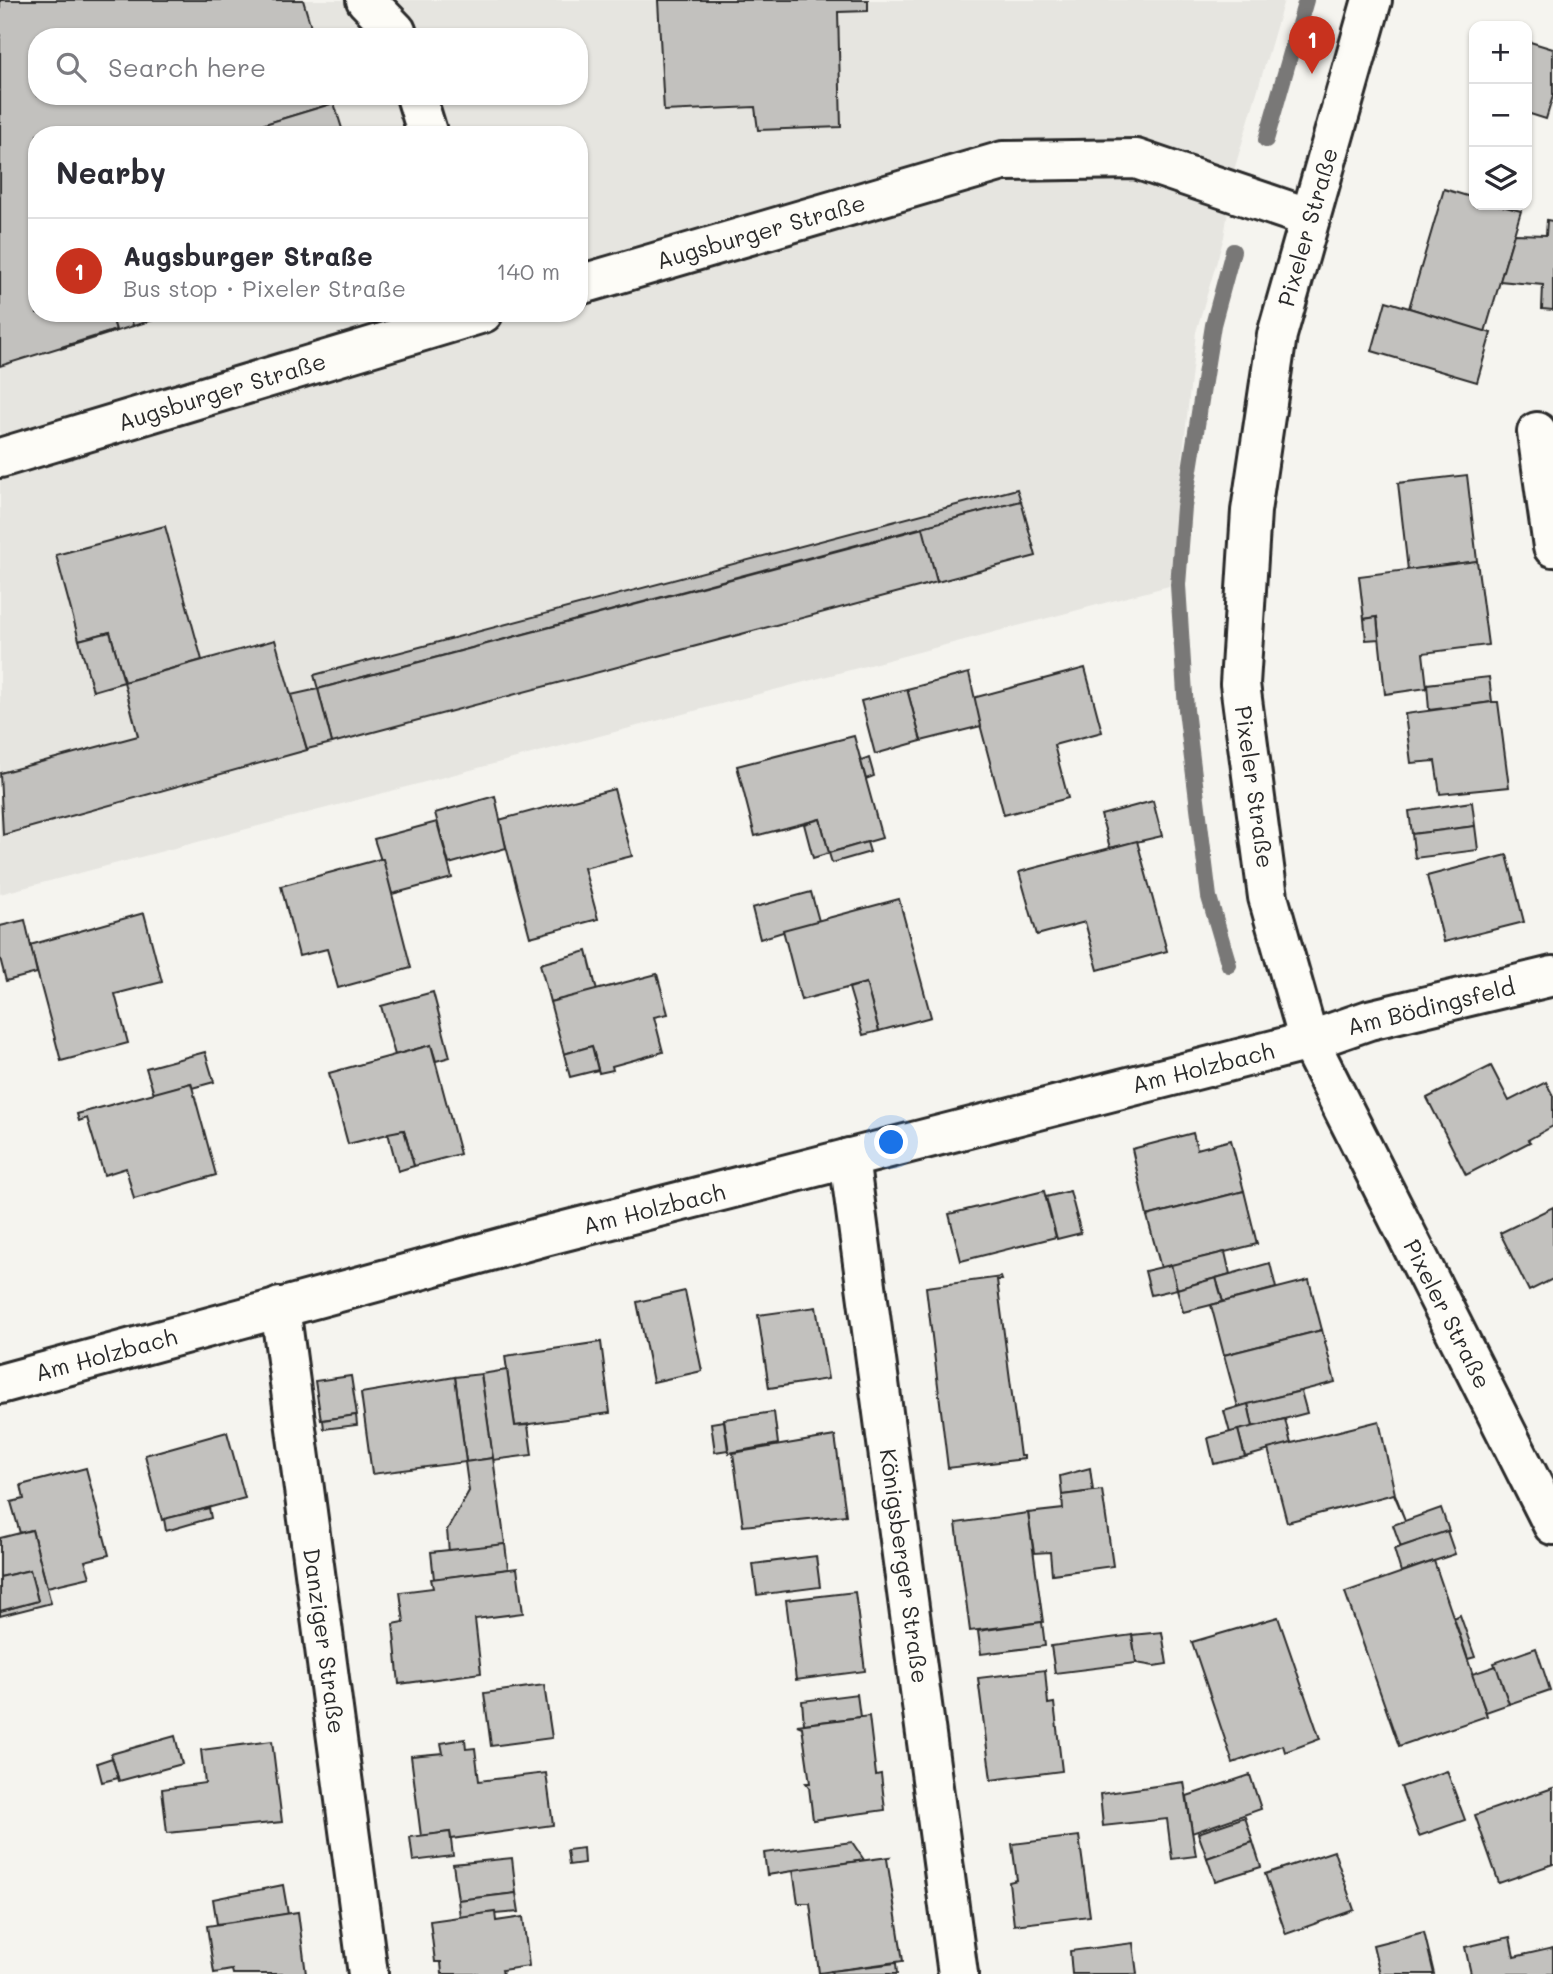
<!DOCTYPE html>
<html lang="en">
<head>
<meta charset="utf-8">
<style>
  :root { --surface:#fff; --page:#f7f7f7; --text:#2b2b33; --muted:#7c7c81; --line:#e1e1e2; --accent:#c8321e }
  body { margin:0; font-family:Mali,sans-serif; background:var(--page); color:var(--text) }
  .controls { position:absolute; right:21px; top:21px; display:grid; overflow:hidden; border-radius:14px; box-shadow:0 2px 5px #0004 }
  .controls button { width:63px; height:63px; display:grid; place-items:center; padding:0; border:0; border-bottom:2px solid var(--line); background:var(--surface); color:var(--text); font:35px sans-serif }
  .you { position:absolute; left:892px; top:1143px; width:24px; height:24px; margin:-18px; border:5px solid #fff; border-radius:50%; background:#1a73e8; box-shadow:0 0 0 10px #1a73e833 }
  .badge { display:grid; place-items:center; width:46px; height:46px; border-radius:50%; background:var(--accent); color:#fff; font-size:23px; font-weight:700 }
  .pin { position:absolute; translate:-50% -58px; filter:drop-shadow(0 2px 4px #0008) }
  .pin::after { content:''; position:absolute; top:37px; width:24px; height:21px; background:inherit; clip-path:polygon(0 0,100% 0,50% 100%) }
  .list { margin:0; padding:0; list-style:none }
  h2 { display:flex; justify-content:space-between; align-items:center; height:91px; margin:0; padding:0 28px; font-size:30px }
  h2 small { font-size:23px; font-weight:400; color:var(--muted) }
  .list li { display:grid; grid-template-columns:46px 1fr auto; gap:21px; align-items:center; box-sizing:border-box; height:105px; padding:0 28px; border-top:2px solid var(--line) }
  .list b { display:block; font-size:26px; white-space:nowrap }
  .list p { margin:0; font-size:23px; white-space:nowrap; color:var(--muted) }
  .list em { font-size:23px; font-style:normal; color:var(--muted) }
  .icon { flex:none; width:38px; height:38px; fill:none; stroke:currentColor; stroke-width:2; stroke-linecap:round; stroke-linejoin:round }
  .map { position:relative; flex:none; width:1553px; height:1974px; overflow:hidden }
  .search { position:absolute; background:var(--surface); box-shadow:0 2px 5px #0004; left:28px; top:28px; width:560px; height:77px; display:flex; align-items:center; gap:18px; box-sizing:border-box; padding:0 24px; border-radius:28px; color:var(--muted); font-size:26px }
  .panel { position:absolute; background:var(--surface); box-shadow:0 2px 5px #0004; left:28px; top:126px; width:560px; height:196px; border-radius:28px }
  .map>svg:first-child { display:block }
</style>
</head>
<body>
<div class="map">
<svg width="1553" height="1974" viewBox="0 0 1553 1974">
  <rect width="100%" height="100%" fill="#f5f4ef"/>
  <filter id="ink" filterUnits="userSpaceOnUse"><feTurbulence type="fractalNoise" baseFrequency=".0143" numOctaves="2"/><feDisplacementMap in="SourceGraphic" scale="14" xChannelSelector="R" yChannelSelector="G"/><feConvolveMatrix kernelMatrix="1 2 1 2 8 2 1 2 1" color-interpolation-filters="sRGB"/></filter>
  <g filter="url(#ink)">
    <path fill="#e6e5e0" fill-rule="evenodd" d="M0,0h1284l-49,167 -11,70 -28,95 -27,254 -1169,308zM37,37h542v59h-542zM37,135h542v178h-542z"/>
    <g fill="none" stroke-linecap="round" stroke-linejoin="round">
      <g stroke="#797877" stroke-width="16">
        <path d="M1266,140l40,-140"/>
        <path d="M1229,965l-20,-68 -23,-187 -8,-125 6,-78 29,-182 20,-74"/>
      </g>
    </g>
    <g fill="#c2c1be" stroke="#2b2b2b" stroke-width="2">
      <path d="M0,0h303l11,37h-277v59h295l2,7 -105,32h-192v178l93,2 -17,5 3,10 -116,36z"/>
      <path d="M658,0h210v11l-30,1 3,115 -83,3 -3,-23 -91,4z"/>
      <path d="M1527,41l26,8v47l-7,23 -19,-6z"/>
      <path d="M334,103l10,32h-115z"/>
      <path d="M1444,189l30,9v7h24l23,6 -36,121 -76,-24z"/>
      <path d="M1547,220l6,1v89l-11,-1 1,-24 -43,-4 14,-47 32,1z"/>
      <path d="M1386,301l105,32 -14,49 -105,-31z"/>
      <path d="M129,313h48l-44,13z"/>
      <path d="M130,315l3,11 -73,23 56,-19 -3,-10z"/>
      <path d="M1467,475l10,86 -69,9 -10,-87z"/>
      <path d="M1017,489l4,12 -703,188 -4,-14z"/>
      <path d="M1021,501l15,55 -99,26 -15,-55z"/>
      <path d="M165,526l37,134 -78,22 -14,-50 -31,8 -23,-85z"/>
      <path d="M923,528l14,54 -605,161 -14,-54z"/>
      <path d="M1477,561l11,84 -65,8 4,35 -42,6 -8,-77 -13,2 -5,-43z"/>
      <path d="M1377,617l2,22 -13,1 -2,-21z"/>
      <path d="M110,632l14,50 -31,9 -14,-51z"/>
      <path d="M275,640l32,110 -304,85 -3,-62 138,-37 -14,-54z"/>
      <path d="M1085,668l17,64 -48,13 14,53 -64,17 -31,-117z"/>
      <path d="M969,673l12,53 -60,15 -14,-52z"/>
      <path d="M1489,677l3,25 -63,8 -2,-26z"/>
      <path d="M318,689l14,54 -25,6 -16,-54z"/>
      <path d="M907,689l14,52 -46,13 -14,-53z"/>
      <path d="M1492,702h6l11,85 -69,7 -5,-33 -24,2 -6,-49z"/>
      <path d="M854,736l28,102 -53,15 -9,-34 -65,17 -18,-70z"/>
      <path d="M869,758l5,18 -8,3 -5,-18z"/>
      <path d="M614,789l18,67 -48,12 14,51 -68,18 -31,-117z"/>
      <path d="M495,796l11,52 -57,16 -14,-51z"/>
      <path d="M1153,801l9,35 -52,12 -9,-33z"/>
      <path d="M1472,802l3,24 -63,8 -3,-23z"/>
      <path d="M820,819l9,34 -16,5 -9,-34z"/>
      <path d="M437,822l15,56 -60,16 -18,-55z"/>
      <path d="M1475,826l3,24 -63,8 -3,-24z"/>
      <path d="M1137,841l30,110 -69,19 -13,-48 -48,13 -18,-63z"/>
      <path d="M867,842l3,10 -38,11 -3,-10z"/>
      <path d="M1507,855l17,67 -80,20 -17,-66z"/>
      <path d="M380,859h3l28,109 -73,20 -11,-39 -28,7 -18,-70z"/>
      <path d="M811,892l8,29 -59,18 -8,-31z"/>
      <path d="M899,899l32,118 -52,14 -13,-48 -65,17 -18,-70z"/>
      <path d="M144,913l18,69 -47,12 13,49 -67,18 -31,-116z"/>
      <path d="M25,920l12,53 -31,8 -6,-23v-32z"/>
      <path d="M587,951l10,40 -47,11 -10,-38z"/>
      <path d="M657,974l11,40 -14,3 9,35 -51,14 1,4 -14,3 -7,-27 -28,8 -14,-52z"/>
      <path d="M866,983l13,48 -16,4 -14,-47z"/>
      <path d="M433,992l17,65 -14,4 -5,-16 -36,10 -14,-49z"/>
      <path d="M431,1045l29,109 -46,12 -10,-36 -56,14 -19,-71z"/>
      <path d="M592,1046l6,24 -28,7 -6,-23z"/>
      <path d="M205,1052l9,30 -22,6 -1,-5 -37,11 -8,-26z"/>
      <path d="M1491,1066l18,35 37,-19 7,14v30l-25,14 2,2 -64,33 -39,-77z"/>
      <path d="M191,1083l25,92 -82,24 -8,-31 -22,7 -17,-57 -8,3 -2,-7z"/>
      <path d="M404,1130l10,36 -16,5 -10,-38z"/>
      <path d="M1193,1133l4,16 34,-9 13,51 -97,25 -15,-67z"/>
      <path d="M1044,1191l12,46 -95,24 -12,-47z"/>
      <path d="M1070,1191l11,42 -24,6 -11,-42z"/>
      <path d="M1244,1191l13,53 -96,24 -14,-52z"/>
      <path d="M1553,1207v72l-24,12 -29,-58z"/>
      <path d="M1225,1252l5,22 -53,15 -6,-24z"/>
      <path d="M1270,1263l6,25 -53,14 -7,-24z"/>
      <path d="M1171,1265l6,24 -26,6 -6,-24z"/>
      <path d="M1001,1277l1,3h-5l23,176h4v3l-76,9 -22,-181z"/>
      <path d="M1216,1278l7,24 -40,10 -6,-23z"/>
      <path d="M1309,1280l13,50 -98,25 -13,-50z"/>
      <path d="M685,1291l17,80 -49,11 -16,-80z"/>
      <path d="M816,1307l12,72 -59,9 -11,-73z"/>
      <path d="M1322,1330l13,52 -97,25 -14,-52z"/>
      <path d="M601,1342l9,71 -95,13 -10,-70z"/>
      <path d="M507,1370l8,56 13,-1 4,30 -39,5 -12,-86z"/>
      <path d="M481,1374l12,84 -27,4 -11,-85z"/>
      <path d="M351,1376l6,39 -36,5 -6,-39z"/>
      <path d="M455,1377l11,85 -94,12 -11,-81z"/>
      <path d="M1301,1391l6,22 -54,14 -5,-23z"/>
      <path d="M1248,1404l5,23 -23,6 -6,-22z"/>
      <path d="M774,1412l4,32 -49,9 -5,-34z"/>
      <path d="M356,1415l1,10 -33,4 -1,-9z"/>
      <path d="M1285,1419l6,25 -46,13 -7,-27z"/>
      <path d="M724,1421l4,29 -13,2 -4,-29z"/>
      <path d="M1379,1421l16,73 10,26 -11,-26 -107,28 -19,-73z"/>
      <path d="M1238,1430l7,27 -31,7 -6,-26z"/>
      <path d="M227,1432l18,66 -83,22 -17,-65z"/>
      <path d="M835,1436l11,79 -103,11 -10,-73z"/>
      <path d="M493,1458l12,86 -56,8 -2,-22 22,-39 -4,-29z"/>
      <path d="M86,1468l23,87 -24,6 5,16 -43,10 -15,-57 -12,3 -9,-31 13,-3 -3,-14z"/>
      <path d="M1090,1468l3,23 -31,4 -2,-19z"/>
      <path d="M1102,1490l11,76 -61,8 -2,-22 -16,1 -6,-40 35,-4 -1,-14z"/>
      <path d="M209,1508l2,10 -45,13 -2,-12z"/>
      <path d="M1441,1508l8,23 -48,16 -8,-22z"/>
      <path d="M1028,1513l15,109 -73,9 -14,-108z"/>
      <path d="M32,1530l19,73 -51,13v-5l38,-10 -8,-31 -30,7v-39z"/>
      <path d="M1447,1531l8,23 -54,18 -7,-23z"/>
      <path d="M505,1544l3,25 -74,10 -3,-27z"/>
      <path d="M816,1556l4,31 -63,8 -4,-31z"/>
      <path d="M1434,1561l53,155 -88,30 -54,-154z"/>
      <path d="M517,1568l6,45 -48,6 6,54 -82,11 -6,-60 11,-2 -4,-30 33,-4 -2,-9z"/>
      <path d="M30,1570l8,31 -38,10v-34z"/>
      <path d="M855,1592l10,79 -69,9 -10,-80z"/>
      <path d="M1460,1615l15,42 -7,2 -14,-41z"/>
      <path d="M1278,1617l42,122 -35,13 -2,-7 -50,18 -41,-121z"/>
      <path d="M1042,1622l3,24 -64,8 -3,-23z"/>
      <path d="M1162,1632l5,32 -13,2 -18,-3 -4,-28z"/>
      <path d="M1132,1635l4,28 -81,10 -4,-27z"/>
      <path d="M1536,1648l14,42 -41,14 -15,-41z"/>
      <path d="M1496,1666l13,38 -23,8 -14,-38z"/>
      <path d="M1045,1670l3,34 6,-1 8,68 -71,9 -13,-102z"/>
      <path d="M544,1685l8,53 -61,8 -7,-53z"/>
      <path d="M857,1694l3,23 -56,7 -2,-23z"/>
      <path d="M869,1716l7,59 5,-1 4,36 -72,10 -4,-33 -3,-4h4l-8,-56 -5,-2z"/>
      <path d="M175,1736l7,28 -63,17 -8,-27z"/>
      <path d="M465,1739l1,10 9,-1 4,33 67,-8 7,52 -102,14 -1,-7 -29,4 -10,-80 32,-3 -2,-10z"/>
      <path d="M272,1741l10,81 -115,11 -5,-44 43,-6 -4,-33z"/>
      <path d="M112,1758l6,20 -16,4 -5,-19z"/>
      <path d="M1447,1771l18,49 -46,16 -18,-49z"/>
      <path d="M1250,1775l11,34 -69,24 -5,-37z"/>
      <path d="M1184,1782l12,74 -24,3 -5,-40 -64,7 -3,-32z"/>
      <path d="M1553,1788v76l-54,19 -24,-68z"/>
      <path d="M1245,1817l8,25 -46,16 -9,-25z"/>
      <path d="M450,1832l3,24 -40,5 -3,-24z"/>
      <path d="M1079,1836l11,80 -76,9 -5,-43 8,-2 -5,-36z"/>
      <path d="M852,1842l12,18 -97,15 -3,-22z"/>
      <path d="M1253,1842l8,25 -46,14 -8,-23z"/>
      <path d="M583,1848l1,15 -15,2 -2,-15z"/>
      <path d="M1334,1851l20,59 -68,24 -21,-60z"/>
      <path d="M889,1857l-2,2 16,102 -84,12 -9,-70h-12l-5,-33z"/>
      <path d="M512,1858l4,35 -58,7 -5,-36z"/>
      <path d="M283,1885l5,29 -71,10 -4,-25z"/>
      <path d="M516,1893l3,19 -59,5 -2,-17z"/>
      <path d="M298,1912l8,62h-73l-1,-4 -18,3 -7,-47z"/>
      <path d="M495,1912l1,9 27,-4 6,49 -27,4 1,4h-61l-1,-12h-6l-5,-41z"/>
      <path d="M1424,1932l10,42h-54l-7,-29z"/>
      <path d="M1510,1937l4,20 39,-9v26h-82l-6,-27z"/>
      <path d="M1133,1943l4,31h-65l-2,-23z"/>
      <path d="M896,1963l1,11h-65l-1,-3z"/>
    </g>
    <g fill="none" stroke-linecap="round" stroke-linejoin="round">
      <g stroke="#2b2b2b" stroke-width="44">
        <g id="minor">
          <path d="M366,0l30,31 2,6"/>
          <path d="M416,96l12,39"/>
          <path d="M579,285l424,-124 133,-2 174,59"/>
          <path d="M1537,432l16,115"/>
          <path d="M0,458l483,-145"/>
          <path d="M849,1158l109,816"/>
          <path d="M280,1307l88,667"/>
          <path d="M0,1384l545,-148 764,-195 60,-21 184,-44"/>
        </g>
      </g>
      <g stroke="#2b2b2b" stroke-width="44">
        <path id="major" d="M1372,0l-95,335 -26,176 -11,173 28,213 41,144 244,484"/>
      </g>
      <use href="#minor" stroke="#fdfcf7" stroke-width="38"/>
      <use href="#major" stroke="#fdfcf7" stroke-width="38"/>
    </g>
  </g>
  <g text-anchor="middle" stroke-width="5" stroke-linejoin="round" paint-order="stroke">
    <g font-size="23" fill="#2b2b2b" stroke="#fdfcf7">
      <text transform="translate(1308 227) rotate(-74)" y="8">Pixeler Straße</text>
      <text transform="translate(761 232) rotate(-16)" y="8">Augsburger Straße</text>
      <text transform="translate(222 392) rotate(-17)" y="8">Augsburger Straße</text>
      <text transform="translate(1254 787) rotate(82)" y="8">Pixeler Straße</text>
      <text transform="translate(1431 1007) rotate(-14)" y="8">Am Bödingsfeld</text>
      <text transform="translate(1203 1068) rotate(-14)" y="8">Am Holzbach</text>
      <text transform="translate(654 1209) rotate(-14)" y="8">Am Holzbach</text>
      <text transform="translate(1447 1314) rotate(63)" y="8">Pixeler Straße</text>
      <text transform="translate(106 1355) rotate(-15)" y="8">Am Holzbach</text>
      <text transform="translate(904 1566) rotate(82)" y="8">Königsberger Straße</text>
      <text transform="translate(324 1641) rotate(82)" y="8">Danziger Straße</text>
    </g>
  </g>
</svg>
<div class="controls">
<button>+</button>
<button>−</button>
<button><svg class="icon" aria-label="layers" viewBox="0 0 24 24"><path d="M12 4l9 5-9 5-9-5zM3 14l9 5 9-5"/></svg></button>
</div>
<div class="you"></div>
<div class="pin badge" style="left:1312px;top:74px">1</div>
<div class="search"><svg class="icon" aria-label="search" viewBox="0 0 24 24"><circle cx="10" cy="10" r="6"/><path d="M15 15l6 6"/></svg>Search here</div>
<section class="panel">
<h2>Nearby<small></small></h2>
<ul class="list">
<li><span class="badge">1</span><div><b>Augsburger Straße</b><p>Bus stop · Pixeler Straße</p></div><em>140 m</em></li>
</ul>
</section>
</div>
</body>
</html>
